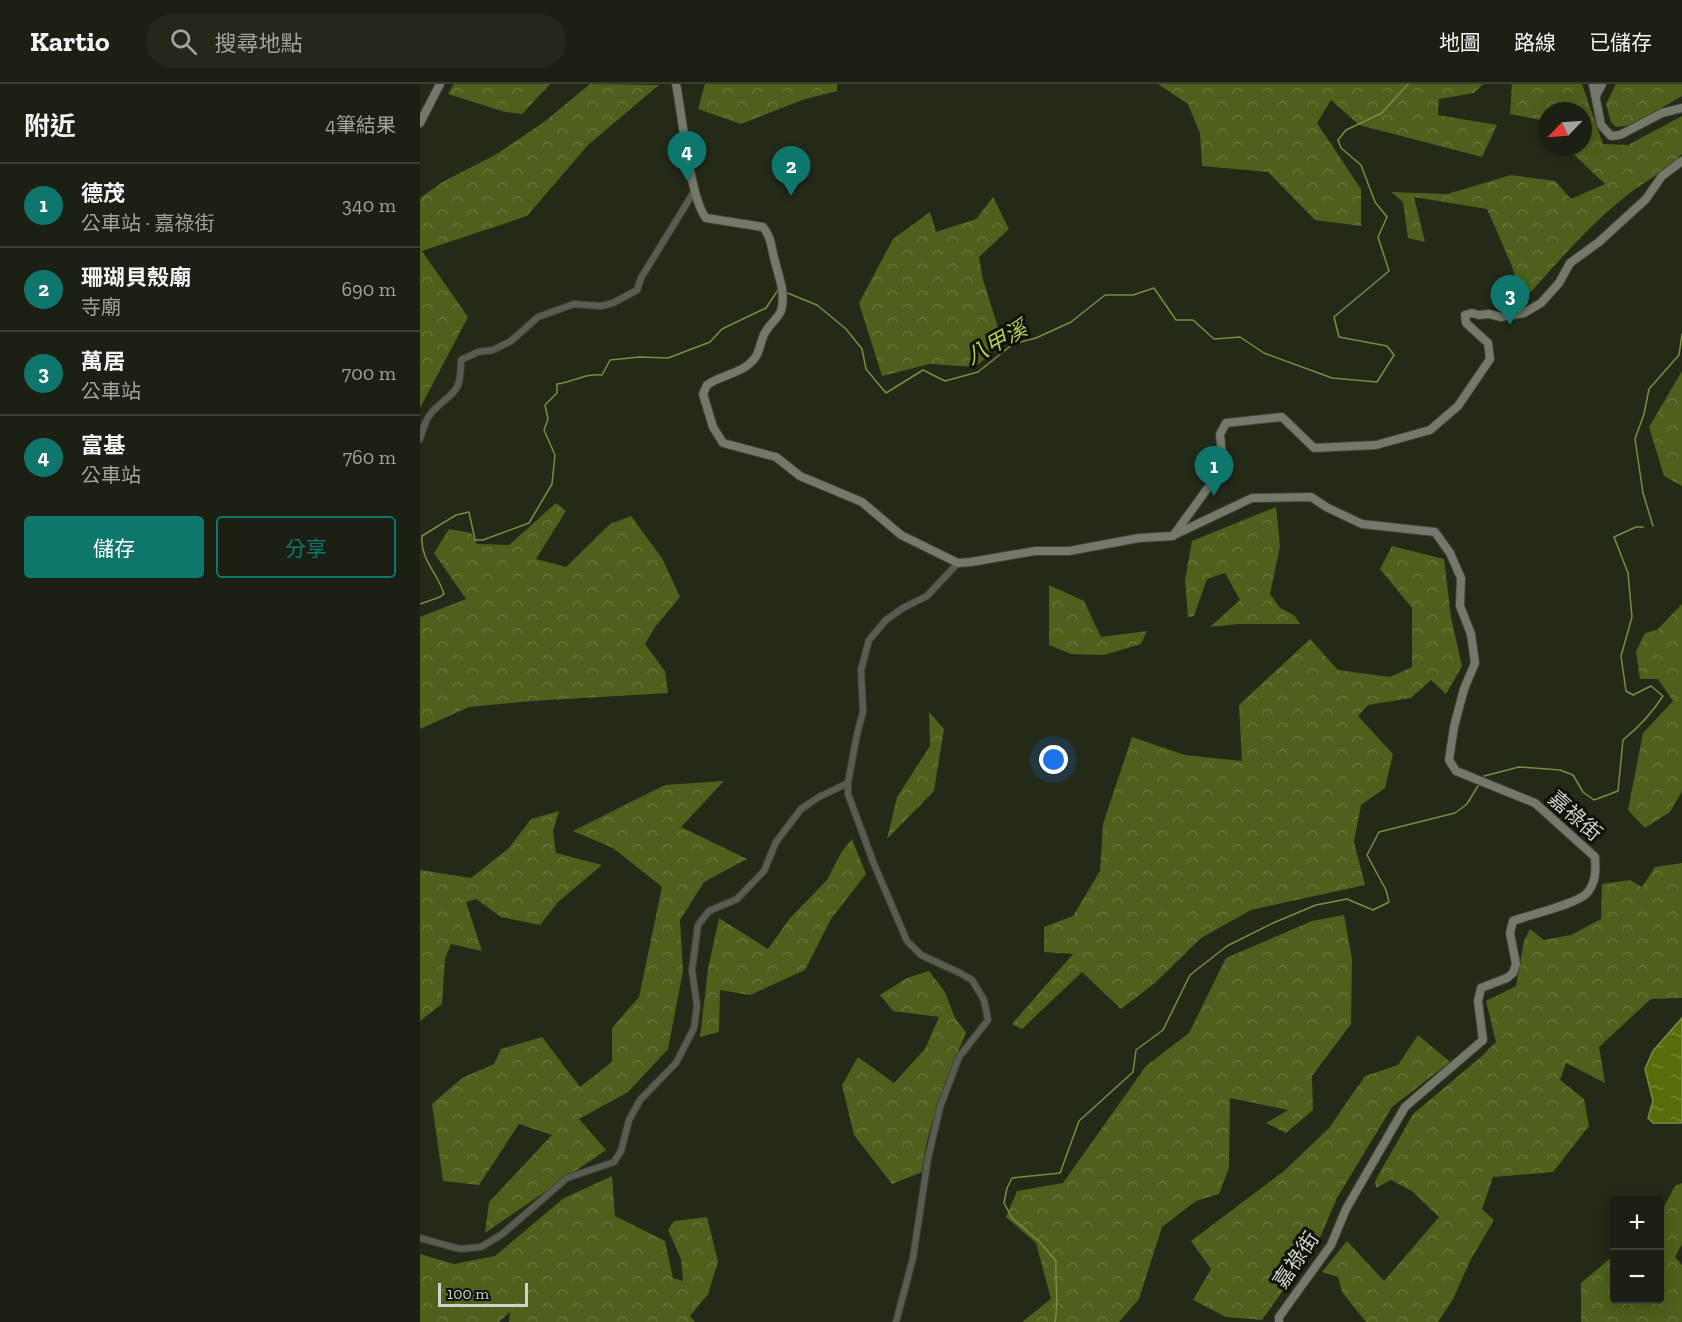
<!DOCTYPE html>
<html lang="zh-TW">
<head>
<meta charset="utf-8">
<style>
  :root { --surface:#1b2012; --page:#24281b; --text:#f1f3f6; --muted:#a0a39f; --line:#393e32; --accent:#0f766e }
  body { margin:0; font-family:"Zilla Slab","Noto Sans TC",serif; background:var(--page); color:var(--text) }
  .controls { position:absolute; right:18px; bottom:18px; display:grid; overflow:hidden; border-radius:6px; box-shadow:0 3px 15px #0003 }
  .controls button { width:54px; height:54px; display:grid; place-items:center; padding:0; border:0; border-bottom:2px solid var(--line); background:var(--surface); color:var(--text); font:30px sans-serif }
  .compass { position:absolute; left:1118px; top:18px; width:54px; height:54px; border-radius:50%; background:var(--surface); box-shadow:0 3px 15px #0003; rotate:245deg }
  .scale { position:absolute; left:18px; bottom:15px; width:90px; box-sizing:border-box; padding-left:6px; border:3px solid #cfd3c8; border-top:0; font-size:16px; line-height:21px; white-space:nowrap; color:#cfd3c8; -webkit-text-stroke:4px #0f110a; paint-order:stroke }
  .you { position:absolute; left:634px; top:676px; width:21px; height:21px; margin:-15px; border:4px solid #fff; border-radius:50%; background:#1a73e8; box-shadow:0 0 0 9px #1a73e833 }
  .badge { display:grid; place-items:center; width:39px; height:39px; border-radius:50%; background:var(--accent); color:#fff; font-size:20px; font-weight:700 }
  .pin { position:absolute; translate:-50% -50px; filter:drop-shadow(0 2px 3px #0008) }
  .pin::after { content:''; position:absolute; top:32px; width:21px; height:18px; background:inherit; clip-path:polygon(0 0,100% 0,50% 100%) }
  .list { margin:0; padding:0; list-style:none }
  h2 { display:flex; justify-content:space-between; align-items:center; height:78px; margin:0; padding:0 24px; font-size:26px }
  h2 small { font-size:20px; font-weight:400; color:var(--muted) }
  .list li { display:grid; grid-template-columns:39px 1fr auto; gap:18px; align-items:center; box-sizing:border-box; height:84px; padding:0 24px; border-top:2px solid var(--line) }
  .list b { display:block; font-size:22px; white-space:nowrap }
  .list p { margin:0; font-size:20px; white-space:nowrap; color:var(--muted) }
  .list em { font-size:20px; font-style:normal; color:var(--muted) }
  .actions { display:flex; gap:12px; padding:18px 24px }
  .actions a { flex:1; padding:14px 0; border:2px solid var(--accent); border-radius:6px; text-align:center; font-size:21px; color:var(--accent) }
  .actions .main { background:var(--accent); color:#fff }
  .icon { flex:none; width:33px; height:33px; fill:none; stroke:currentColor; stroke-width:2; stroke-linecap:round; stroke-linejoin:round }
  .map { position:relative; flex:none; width:1262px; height:1238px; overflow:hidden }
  header { display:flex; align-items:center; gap:36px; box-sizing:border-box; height:84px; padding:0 30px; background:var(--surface); border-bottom:2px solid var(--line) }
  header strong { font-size:28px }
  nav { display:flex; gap:33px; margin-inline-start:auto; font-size:21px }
  .search { width:420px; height:54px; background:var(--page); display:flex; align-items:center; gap:15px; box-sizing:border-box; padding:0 21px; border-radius:33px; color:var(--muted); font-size:22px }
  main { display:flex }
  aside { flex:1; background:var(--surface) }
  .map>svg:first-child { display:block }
</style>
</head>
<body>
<header>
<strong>Kartio</strong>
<div class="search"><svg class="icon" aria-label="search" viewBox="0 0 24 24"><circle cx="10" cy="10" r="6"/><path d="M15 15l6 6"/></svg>搜尋地點</div>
<nav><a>地圖</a><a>路線</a><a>已儲存</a></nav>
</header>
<main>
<aside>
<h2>附近<small>4筆結果</small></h2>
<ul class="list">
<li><span class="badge">1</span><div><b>德茂</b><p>公車站 · 嘉祿街</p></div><em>340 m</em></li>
<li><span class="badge">2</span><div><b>珊瑚貝殼廟</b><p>寺廟</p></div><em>690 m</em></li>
<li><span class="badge">3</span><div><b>萬居</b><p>公車站</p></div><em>700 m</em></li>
<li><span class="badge">4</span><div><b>富基</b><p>公車站</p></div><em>760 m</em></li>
</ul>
<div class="actions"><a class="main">儲存</a><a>分享</a></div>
</aside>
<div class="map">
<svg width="1262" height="1238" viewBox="0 0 1262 1238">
  <defs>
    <pattern id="forest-crowns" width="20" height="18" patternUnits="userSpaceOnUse" patternTransform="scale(1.5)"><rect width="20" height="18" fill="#4e601c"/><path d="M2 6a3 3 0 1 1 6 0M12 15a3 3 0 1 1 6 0" fill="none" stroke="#66763c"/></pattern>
    <pattern id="water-ripples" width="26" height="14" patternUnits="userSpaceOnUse" patternTransform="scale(1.5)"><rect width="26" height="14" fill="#566d09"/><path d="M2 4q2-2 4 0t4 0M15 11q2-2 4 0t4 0" fill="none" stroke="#758837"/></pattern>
  </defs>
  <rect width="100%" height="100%" fill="#242a18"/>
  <g fill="url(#forest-crowns)">
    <path d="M34,0h96l-28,30 -17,-2 -57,-18z"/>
    <path d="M170,0l69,1 -71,60 -61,71 -105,35 46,66 -48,91v-210l24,-17 51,-26 49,-33z"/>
    <path d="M285,0h132v7l-35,9 -61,24 -43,-15z"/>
    <path d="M738,0h325l-9,9 -35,6 -1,16 59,10 -15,32 -123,-32 -28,-25 -14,23 44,66v37l-46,-6 -47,-48 -66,-6 -2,-33 -12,-29z"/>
    <path d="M1092,0h70l21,60 25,1 54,-29v38c-16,17 -37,27 -56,42 -38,30 -71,69 -104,106l-10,-36 -25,-57 -73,-12 11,45 -17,-4 -5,-36 -12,-10 56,2 64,-19 44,6 16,18 34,-15 -39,-37h17v-36h-36v16l-6,-7 -31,-6z"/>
    <path d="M1196,0h66v12l-50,29 -16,2 -5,-5 -5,-18z"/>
    <path d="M573,113l16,32 -30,28 4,23 20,63 -28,24 -45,-3 -48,12 -23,-73 34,-64 37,-27 6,20 40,-13z"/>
    <path d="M1262,287v115l-18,-10 -15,-49z"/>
    <path d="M136,419l10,8 -30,48 30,8 44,-43 21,-8 31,42 18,39 -25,30 -10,17 20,27 3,22 -136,8 -63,6 -49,22v-112l46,-18 -32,-46 15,-24 22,4 6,11 32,1z"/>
    <path d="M856,423l4,39 -10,48 10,14 14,7 6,9h-61l-29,3 30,-27 -15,-27 -18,6 -13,37 -6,1 -3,-37 7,-39z"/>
    <path d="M972,462l52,13 7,58 11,49 -16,28 -15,-14 -20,18 -43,7 -10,11 35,38 -8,34 -24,17 -7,37 11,43 -114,25 -50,28 -46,45 -34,26 -39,-37 -60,57 -10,-5 61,-70 -29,-2v-25l29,-11 27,-45 3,-47 29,-87 53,18 57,6 -3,-56 71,-66 28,31 52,7 22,-10v-59l-32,-39z"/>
    <path d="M629,501l35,16 17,36 46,-6 -6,13 -37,11 -33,-1 -22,-9z"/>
    <path d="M1262,520v187l-12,21 -25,16 -17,-18 15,-77 30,-32 -15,-22h-18l-4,-27 9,-19 12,-3z"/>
    <path d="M509,628l15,17 -10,62 -47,48 10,-42 33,-51z"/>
    <path d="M304,697l-43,46 66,32 -43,23 -24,38 3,51 -15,78 -40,43 -49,27 27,31 -121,83 4,-31 63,-67 -33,-11 -40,61 -36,-4 -11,-77 30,-26 32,-14 7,-15 41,-12 38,50 32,-25v-34l27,-31 23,-110 -49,-39 -40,-17 92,-46z"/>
    <path d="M139,727l-6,20 3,22 46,12 -44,37 -18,23 -39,-8 -25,-18 -10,3 16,49 -31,-7 -6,15 -3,45 -22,17v-151l51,8 38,-30 22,-29z"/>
    <path d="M432,755l14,35 -35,45 -26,51 -55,25 -30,-5 -1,42 -19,5 8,-68 11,-51 49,31 22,-31 37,-38 15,-29z"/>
    <path d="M1262,779v135l-31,1 -52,48 6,36 -39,-20 -6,17 24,19 5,27 -36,46 -60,5 -11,32 12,11 -24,41 -17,38 -15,23h-72l-24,-30 -4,-15 -16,-5 25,-31 37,40 55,-64 -27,-26 -21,-11 -15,8 -1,-7 38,-67 69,-58 14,-14 -10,-41 30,-15 8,-45 6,-12 14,11 27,-5 30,-16 1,-35 28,-4 12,7 13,-20z"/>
    <path d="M924,831l8,44 -1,65 -39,52 1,34 -27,23 -20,-10 22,-13 -58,-12 -1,70 -10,26 -23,7 -34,26 -23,72 -20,23h-97l29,-23 -15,-56 -30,-26 11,-26 46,-8 83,-117 43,-33 37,-75 86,-37z"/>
    <path d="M509,887l16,21 10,26 11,14c-18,45 -39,92 -44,140l-30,12 -38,-49 -12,-50 16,-28 36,26 31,-34 14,-32 -46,-6 -13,-16 27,-17z"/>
    <path d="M998,951l32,27 -58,45 -55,91 -19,44 -56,78 -36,-3 -33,-17 18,-31 -20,-28 93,-70 45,-43 36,-52 33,-11z"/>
    <path d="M192,1092l3,40 50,25 8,37 10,3 -2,-22 -13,-29 6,-9 33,-4 11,45 -10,32 -18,22 5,6h-186l1,-10 -11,10h-79v-68l34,10 41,-8 69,-58z"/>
    <path d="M1262,1099v61l-7,13 7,8v57h-101v-39l33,-28v45h46v-86l15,-28z"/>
  </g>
  <path fill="url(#water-ripples)" stroke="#7a8c42" stroke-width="1.5" d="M1262,934v105h-29l-5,-5 5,-17 -8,-32 8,-18z"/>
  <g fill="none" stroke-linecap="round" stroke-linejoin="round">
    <g stroke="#7a8c42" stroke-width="1.5">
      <path d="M365,208l32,13 29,24 16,20 4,20 20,24 37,-23 22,11 33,-9 35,-28 23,-6 35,-16 34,-27h28l21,-7 22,32h17l21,19 26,-2 24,16 68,25 45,4 17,-27 -7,-9 -48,-9 -5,-20 55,-46 -11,-34 9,-20 -12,-15 -14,-37 -20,-17 -3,-8 8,-10 36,-17 26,-29"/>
      <path d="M1233,442l-10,-33 -8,-54 9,-25 5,-25 30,-34 3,-21"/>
      <path d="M0,520l20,-7 4,-3c-6,-21 -24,-34 -22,-58l34,-21 13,-3 6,28h8l46,-17 23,-39 3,-29 -11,-25 4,-11 -3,-14 12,-12v-9c16,-2 28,-11 45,-9l8,-15 30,-3 28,1 42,-16 12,-13 44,-21 12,-18"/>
      <path d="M1064,692l35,-9 41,3 13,5 10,17 11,8 24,-9 5,-51c16,-13 29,-27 40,-44l-12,-10 -18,9 -7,-4 -5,-35 11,-39 -4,-44 -14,-36 22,-10h7"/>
      <path d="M635,1238c4,-21 0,-40 1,-61l-16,-19 -28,-24 -8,-15 3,-15 5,-10 48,-5 19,-52 54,-49 3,-22 27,-20 27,-55 37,-29 46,-23 43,-18 31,-6 26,11 16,-8 -3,-12 -19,-35 12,-23 76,-19 12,-9 11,-18"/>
    </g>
    <g stroke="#3f4534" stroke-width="8">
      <g id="street">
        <path d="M0,355c3,-10 5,-19 12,-27 21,-22 29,-16 29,-52l17,-8 15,-2 18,-9 27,-24 36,-13 27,2 12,-3 24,-13 4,-12 54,-88"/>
        <path d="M0,1154l40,11 21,-2 20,-12 66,-57 47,-16 7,-11 8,-31 11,-20 36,-37 18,-35 3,-22 -5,-36 6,-45 11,-14 28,-12 27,-28 12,-29 25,-33 18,-12 29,-14"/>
        <path d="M476,1238l17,-64 15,-100 12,-51 19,-50 29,-37 -4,-20 -12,-20 -12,-7 -39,-18 -14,-14 -33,-77 -26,-70v-11l9,-49 6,-22 -2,-42 8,-30 17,-20 17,-12 24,-12 31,-33"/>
      </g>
    </g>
    <g stroke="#3f4534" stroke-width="10">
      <g id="secondary">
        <path d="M256,0c6,29 14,115 30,134l57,9c9,11 8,21 12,34 4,17 11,32 6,50 -4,9 -15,16 -18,26 -5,13 -3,18 -15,28 -11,9 -29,11 -41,20l-4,9 10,33 10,16 53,14 24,19 62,26 39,33 57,28 13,-1 64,-11h34l70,-13 34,-2 50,-69 -3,-33 6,-11 56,-6 32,31 62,-3 54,-15 28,-24 32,-47 -2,-16 -22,-20 -1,-8 7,-2 7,2 10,-1 12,3 23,-4 17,-10 18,-20 11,-20 29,-21 47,-43 16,-23 20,-15"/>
        <path d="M1173,0l8,41 10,11 9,-1 42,-22 20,-5"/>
        <path d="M1176,12l6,-12"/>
        <path d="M0,39l20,-39"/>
        <path d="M754,451l78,-37 59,-1 17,11 34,16 73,8 15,21 11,25 -1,28 11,28 4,29 -11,26 -10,38 -5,33 7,11 79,32 60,54c1,13 1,27 -9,37 -10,10 -57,21 -73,27l-3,12 6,31 -3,9 -6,5 -26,10 -3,13 5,39 -78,67 -59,102 -15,36 -52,72v5"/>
      </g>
    </g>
    <use href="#street" stroke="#585c53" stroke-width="6"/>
    <use href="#secondary" stroke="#74796b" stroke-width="8"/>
  </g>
  <g text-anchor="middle" stroke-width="6" stroke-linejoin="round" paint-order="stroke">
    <g font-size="21" fill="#cfd3c8" stroke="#0f110a">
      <text transform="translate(1155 732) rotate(41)" y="7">嘉祿街</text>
      <text transform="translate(876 1176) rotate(-56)" y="7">嘉祿街</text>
    </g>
    <g font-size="22" font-style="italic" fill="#aece5a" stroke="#0f110a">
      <text transform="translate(576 258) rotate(-29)" y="8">八甲溪</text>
    </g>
  </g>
</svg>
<div class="controls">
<button>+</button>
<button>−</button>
</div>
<svg class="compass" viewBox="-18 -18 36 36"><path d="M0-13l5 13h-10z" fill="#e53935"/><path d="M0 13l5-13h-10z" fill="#a0a39f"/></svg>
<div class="scale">100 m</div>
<div class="you"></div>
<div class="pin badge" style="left:794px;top:412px">1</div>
<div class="pin badge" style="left:371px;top:112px">2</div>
<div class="pin badge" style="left:1090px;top:241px">3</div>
<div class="pin badge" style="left:267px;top:97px">4</div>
</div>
</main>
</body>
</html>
